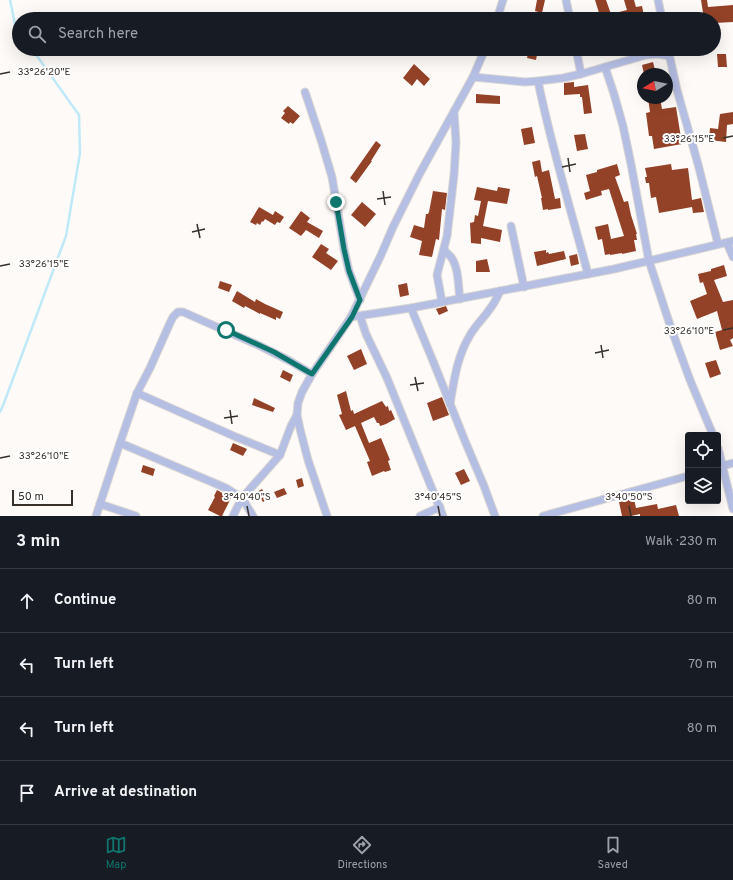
<!DOCTYPE html>
<html lang="en">
<head>
<meta charset="utf-8">
<style>
  :root { --surface:#171b24; --page:#20242c; --text:#f1f3f6; --muted:#9ea1a6; --line:#363941; --accent:#0f766e }
  body { margin:0; font-family:Overpass,sans-serif; background:var(--page); color:var(--text) }
  .controls { position:absolute; right:12px; bottom:12px; display:grid; overflow:hidden; border-radius:4px; box-shadow:0 4px 16px #0002 }
  .controls button { width:36px; height:36px; display:grid; place-items:center; padding:0; border:0; border-bottom:1px solid var(--line); background:var(--surface); color:var(--text); font:20px sans-serif }
  .compass { position:absolute; left:637px; top:68px; width:36px; height:36px; border-radius:50%; background:var(--surface); box-shadow:0 4px 16px #0002; rotate:260deg }
  .scale { position:absolute; left:12px; bottom:10px; width:61px; box-sizing:border-box; padding-left:4px; border:2px solid #37302b; border-top:0; font-size:11px; line-height:14px; white-space:nowrap; color:#37302b; -webkit-text-stroke:3px #fff; paint-order:stroke }
  .stop { position:absolute; width:12px; height:12px; margin:-9px; border:3px solid #0f766e; border-radius:50%; background:#fff }
  .stop.end { background:#0f766e; border-color:#fff; box-shadow:0 1px 4px #0008 }
  .list { margin:0; padding:0; list-style:none }
  h2 { display:flex; justify-content:space-between; align-items:center; height:52px; margin:0; padding:0 16px; font-size:17px }
  h2 small { font-size:13px; font-weight:400; color:var(--muted) }
  .list li { display:grid; grid-template-columns:26px 1fr auto; gap:12px; align-items:center; box-sizing:border-box; height:64px; padding:0 16px; border-top:1px solid var(--line) }
  .list b { display:block; font-size:15px; white-space:nowrap }
  .list em { font-size:13px; font-style:normal; color:var(--muted) }
  .icon { flex:none; width:22px; height:22px; fill:none; stroke:currentColor; stroke-width:2; stroke-linecap:round; stroke-linejoin:round }
  .map { position:relative; flex:none; width:733px; height:516px; overflow:hidden }
  .search { position:absolute; background:var(--surface); box-shadow:0 4px 16px #0002; left:12px; right:12px; top:12px; height:44px; display:flex; align-items:center; gap:10px; box-sizing:border-box; padding:0 14px; border-radius:22px; color:var(--muted); font-size:15px }
  .sheet { height:308px; background:var(--surface) }
  nav { display:flex; justify-content:space-around; align-items:center; box-sizing:border-box; height:56px; border-top:1px solid var(--line); background:var(--surface); font-size:11px; color:var(--muted) }
  nav a { display:grid; justify-items:center; gap:2px }
  nav .on { color:var(--accent) }
  .map>svg:first-child { display:block }
</style>
</head>
<body>
<div class="map">
<svg width="733" height="516" viewBox="0 0 733 516">
  <rect width="100%" height="100%" fill="#fefaf8"/>
  <g fill="none" stroke-linecap="round" stroke-linejoin="round">
    <g stroke="#c0e9f7" stroke-width="2.5">
      <path d="M10,0l6,29 3,4"/>
      <path d="M0,412l4,-9 62,-167 14,-83 -1,-38 -47,-66"/>
    </g>
  </g>
  <g fill="#934227">
    <path d="M537,0h8l-3,13 -7,-2z"/>
    <path d="M595,0h11l5,14 16,-4 -3,-10h10l2,7 6,-1 2,10 -6,1 1,2h-38z"/>
    <path d="M701,0h6l1,7 25,-2v17l-19,1v-4h-10z"/>
    <path d="M529,49h9l-2,11 -9,-2z"/>
    <path d="M717,54h9l1,13h-9z"/>
    <path d="M653,62l3,12h-12l-2,-9z"/>
    <path d="M414,64l16,15 -6,7 -7,-7 -5,7 -9,-8z"/>
    <path d="M574,82v5l14,-2 4,28 -8,1 -2,-17h-2v-3l-16,1v-12z"/>
    <path d="M476,94l24,2v8l-24,-1z"/>
    <path d="M648,98h12l2,11 14,-2 6,37 -28,5 -2,-13h-3l-3,-23 4,-1z"/>
    <path d="M288,106l12,10 -7,8 -3,-2 -1,2 -8,-6 4,-5 -2,-2z"/>
    <path d="M733,112v12l-6,1 -1,17 -17,-2 1,-12 8,1 2,-15z"/>
    <path d="M532,127l3,16 -11,2 -3,-16z"/>
    <path d="M585,134l3,15 -11,2 -3,-16z"/>
    <path d="M376,141l5,4 -10,16h1l-16,22 -6,-5z"/>
    <path d="M540,160l2,12 7,-2 6,29 5,-1 1,10 -13,2v-1l-5,1 -2,-12h1l-5,-22 -2,1 -3,-15z"/>
    <path d="M617,164l3,11 -5,2 9,25 4,-1 3,14 6,19h-1l1,6h-3l2,11 -14,3v-1l-12,2v-1l-5,1 -3,-16 -4,1 -3,-13 13,-3 3,15 13,-3 -15,-47 -8,2 1,4 -16,5 -2,-7 6,-2 -4,-16 11,-3v-2z"/>
    <path d="M671,164l1,6 16,-2 4,32 9,-2 3,14 -11,1 -1,-6 -33,6 -3,-16 -5,1 -2,-15h-3l-1,-6h2l-2,-9z"/>
    <path d="M477,187l20,4 1,-4 12,2 -3,15 -19,-3 -5,25 19,4 -2,12 -19,-4v6l-10,-1 -1,-20 4,-1 1,-7 3,1 3,-15 -7,-1z"/>
    <path d="M433,191l14,2 -2,17 -3,-1 -3,31 -3,-1 -4,18 -13,-2 3,-14 -12,-4 4,-12 10,3 2,-14h2l1,-2z"/>
    <path d="M362,202l14,12 -11,13 -14,-12z"/>
    <path d="M259,207l14,8 2,-4 9,6 -4,6 -3,-1 -2,3 -10,-6 -2,3 -1,-1 -2,4 -3,-2 -1,2 -6,-3z"/>
    <path d="M301,211l9,7 -3,4 16,9 -4,7 -13,-8 -5,6 -12,-8z"/>
    <path d="M321,244l8,5 -3,4 12,8 -7,9 -19,-13z"/>
    <path d="M546,250v3l2,-1 1,2 15,-3 2,8 -29,7 -3,-14z"/>
    <path d="M577,254l2,10 -8,2 -2,-10z"/>
    <path d="M487,259l3,13h-14v-11z"/>
    <path d="M724,265l3,11 -13,4 9,22 10,-2v38l-3,2 3,6 -13,4 -5,-18 7,-2 -5,-19 -20,8 -7,-18 17,-7 -4,-12 -3,1 -2,-9 13,-3v-2z"/>
    <path d="M220,281l12,4 -3,7 -11,-4z"/>
    <path d="M407,283l2,12 -9,2 -2,-12z"/>
    <path d="M237,291l18,11 1,-3 9,5 18,8 -3,7 -4,-2v3l-16,-7v1l-15,-8 -1,2 -12,-7z"/>
    <path d="M446,306l2,5 -9,4 -3,-6z"/>
    <path d="M361,349l6,15 -13,6 -7,-14z"/>
    <path d="M716,360l5,14 -11,4 -5,-15z"/>
    <path d="M283,370l10,5 -3,7 -10,-5z"/>
    <path d="M346,391l5,20 2,-1 1,4 28,-13 4,6 2,-1 1,5 2,-1 4,9 -9,5 -6,2 -1,-3h-2l-3,-6 -13,6 8,20 12,-5 9,22 -2,1 3,9 -6,2 -1,-1 -12,5 -5,-14 3,-1 -15,-35 -9,4 -7,-15 3,-1 -5,-19z"/>
    <path d="M442,397l7,18 -16,6 -6,-18z"/>
    <path d="M254,398l21,10 -2,4 -21,-7z"/>
    <path d="M233,443l14,6 -4,7 -13,-6z"/>
    <path d="M143,465l12,4 -2,7 -12,-4z"/>
    <path d="M464,469l6,12 -9,4 -6,-12z"/>
    <path d="M302,478l2,8 -6,2 -2,-8z"/>
    <path d="M284,488l3,6 -10,4 -3,-6z"/>
    <path d="M262,489l6,10 -5,3 -6,-10z"/>
    <path d="M217,490l14,8 -9,18h-2l-12,-6 7,-13 -1,-1z"/>
    <path d="M634,499l2,9 21,-4 1,5 18,-4 3,11h-39v-2l-9,2h-9l-3,-14z"/>
  </g>
  <g fill="none" stroke-linecap="round" stroke-linejoin="round">
    <g stroke="#dad6d3" stroke-width="9">
      <g id="street">
        <path d="M566,0l4,19"/>
        <path d="M658,0l4,19"/>
        <path d="M497,19l6,-19"/>
        <path d="M576,49l5,25"/>
        <path d="M668,49l9,41 21,74 20,80"/>
        <path d="M605,67l9,27 9,32 8,38 18,97 22,67 19,52 23,55"/>
        <path d="M473,77l52,5 13,-1 25,-3 18,-4 65,-19 13,-1 10,2"/>
        <path d="M538,81c13,65 33,129 50,193"/>
        <path d="M305,92l16,48 11,37 12,72 5,22 11,29"/>
        <path d="M511,226l13,61"/>
        <path d="M727,243l6,14"/>
        <path d="M444,250c2,2 5,5 7,7 8,11 7,29 9,42"/>
        <path d="M442,302l-5,-27 10,-39 7,-61 2,-33 -2,-30"/>
        <path d="M411,308l22,53 32,80 19,45 11,30"/>
        <path d="M360,316l6,18 21,44 56,138"/>
        <path d="M351,317l60,-9 203,-39 119,-28"/>
        <path d="M137,393l99,44 44,18"/>
        <path d="M450,404c4,-23 7,-47 19,-67 5,-10 14,-18 20,-27 5,-6 8,-12 11,-19"/>
        <path d="M120,443l106,45 16,10 11,18"/>
        <path d="M718,448l15,61"/>
        <path d="M718,467l15,-4"/>
        <path d="M100,504l36,12"/>
        <path d="M96,516l24,-73 17,-50 13,-25 20,-45 3,-6 5,-5h5l75,33 32,16 22,13"/>
        <path d="M233,516l9,-18 38,-43 11,-29 6,-11"/>
        <path d="M327,516l-19,-56 -8,-31 -3,-14 1,-12 4,-11 10,-18 39,-57 30,-62 12,-28 27,-54 53,-96 12,-28"/>
        <path d="M420,516l20,-9"/>
        <path d="M543,516l145,-40"/>
      </g>
    </g>
    <use href="#street" stroke="#b5bee3" stroke-width="7"/>
  </g>
  <g fill="none" stroke-linecap="round" stroke-linejoin="round">
    <path stroke="#0f766e" stroke-width="5" d="M226,330l48,22 38,22 40,-57 8,-17 -11,-29 -5,-22 -8,-47"/>
  </g>
  <path fill="none" stroke="#37302b" stroke-width="1.5" d="M0,74l10,-2M723,138l10,-2M568,158l2,14M562,167l14,-3M383,191l2,14M377,199l14,-2M197,224l3,14M192,232l13,-3M0,266l10,-2M723,330l10,-2M601,345l2,13M595,353l14,-3M415,377l3,14M410,385l14,-2M230,410l2,14M224,418l14,-2M0,458l10,-2M247,506l2,10M438,506l2,10M629,506l2,10"/>
  <g font-size="10" text-anchor="middle" fill="#37302b" stroke="#fff" stroke-width="4" stroke-linejoin="round" paint-order="stroke">
    <text x="44" y="75">33°26'20"E</text>
    <text x="689" y="142">33°26'15"E</text>
    <text x="44" y="267">33°26'15"E</text>
    <text x="689" y="334">33°26'10"E</text>
    <text x="44" y="459">33°26'10"E</text>
    <text x="247" y="500">3°40'40"S</text>
    <text x="438" y="500">3°40'45"S</text>
    <text x="629" y="500">3°40'50"S</text>
  </g>
</svg>
<div class="controls">
<button><svg class="icon" aria-label="locate" viewBox="0 0 24 24"><circle cx="12" cy="12" r="6"/><path d="M12 2v4M12 18v4M2 12h4M18 12h4"/></svg></button>
<button><svg class="icon" aria-label="layers" viewBox="0 0 24 24"><path d="M12 4l9 5-9 5-9-5zM3 14l9 5 9-5"/></svg></button>
</div>
<svg class="compass" viewBox="-18 -18 36 36"><path d="M0-13l5 13h-10z" fill="#e53935"/><path d="M0 13l5-13h-10z" fill="#9ea1a6"/></svg>
<div class="scale">50 m</div>
<div class="stop" style="left:226px;top:330px"></div>
<div class="stop end" style="left:336px;top:202px"></div>
<div class="search"><svg class="icon" aria-label="search" viewBox="0 0 24 24"><circle cx="10" cy="10" r="6"/><path d="M15 15l6 6"/></svg>Search here</div>
</div>
<section class="sheet">
<h2>3 min<small>Walk · 230 m</small></h2>
<ul class="list">
<li><svg class="icon" aria-label="ahead" viewBox="0 0 24 24"><path d="M12 20V5M6 11l6-6 6 6"/></svg><div><b>Continue</b></div><em>80 m</em></li>
<li><svg class="icon" aria-label="left" viewBox="0 0 24 24"><path d="M17 20v-9H6M10 6l-5 5 5 5"/></svg><div><b>Turn left</b></div><em>70 m</em></li>
<li><svg class="icon" aria-label="left" viewBox="0 0 24 24"><path d="M17 20v-9H6M10 6l-5 5 5 5"/></svg><div><b>Turn left</b></div><em>80 m</em></li>
<li><svg class="icon" aria-label="arrive" viewBox="0 0 24 24"><path d="M6 21V4h12l-3 4 3 4H6"/></svg><div><b>Arrive at destination</b></div></li>
</ul>
</section>
<nav>
<a class="on"><svg class="icon" aria-label="map" viewBox="0 0 24 24"><path d="M3 6l6-2 6 2 6-2v14l-6 2-6-2-6 2zM9 4v14M15 6v14"/></svg>Map</a>
<a><svg class="icon" aria-label="directions" viewBox="0 0 24 24"><path d="M12 3l9 9-9 9-9-9zM9 14v-3h6M13 9l2 2-2 2"/></svg>Directions</a>
<a><svg class="icon" aria-label="saved" viewBox="0 0 24 24"><path d="M7 4h10v16l-5-4-5 4z"/></svg>Saved</a>
</nav>
</body>
</html>
